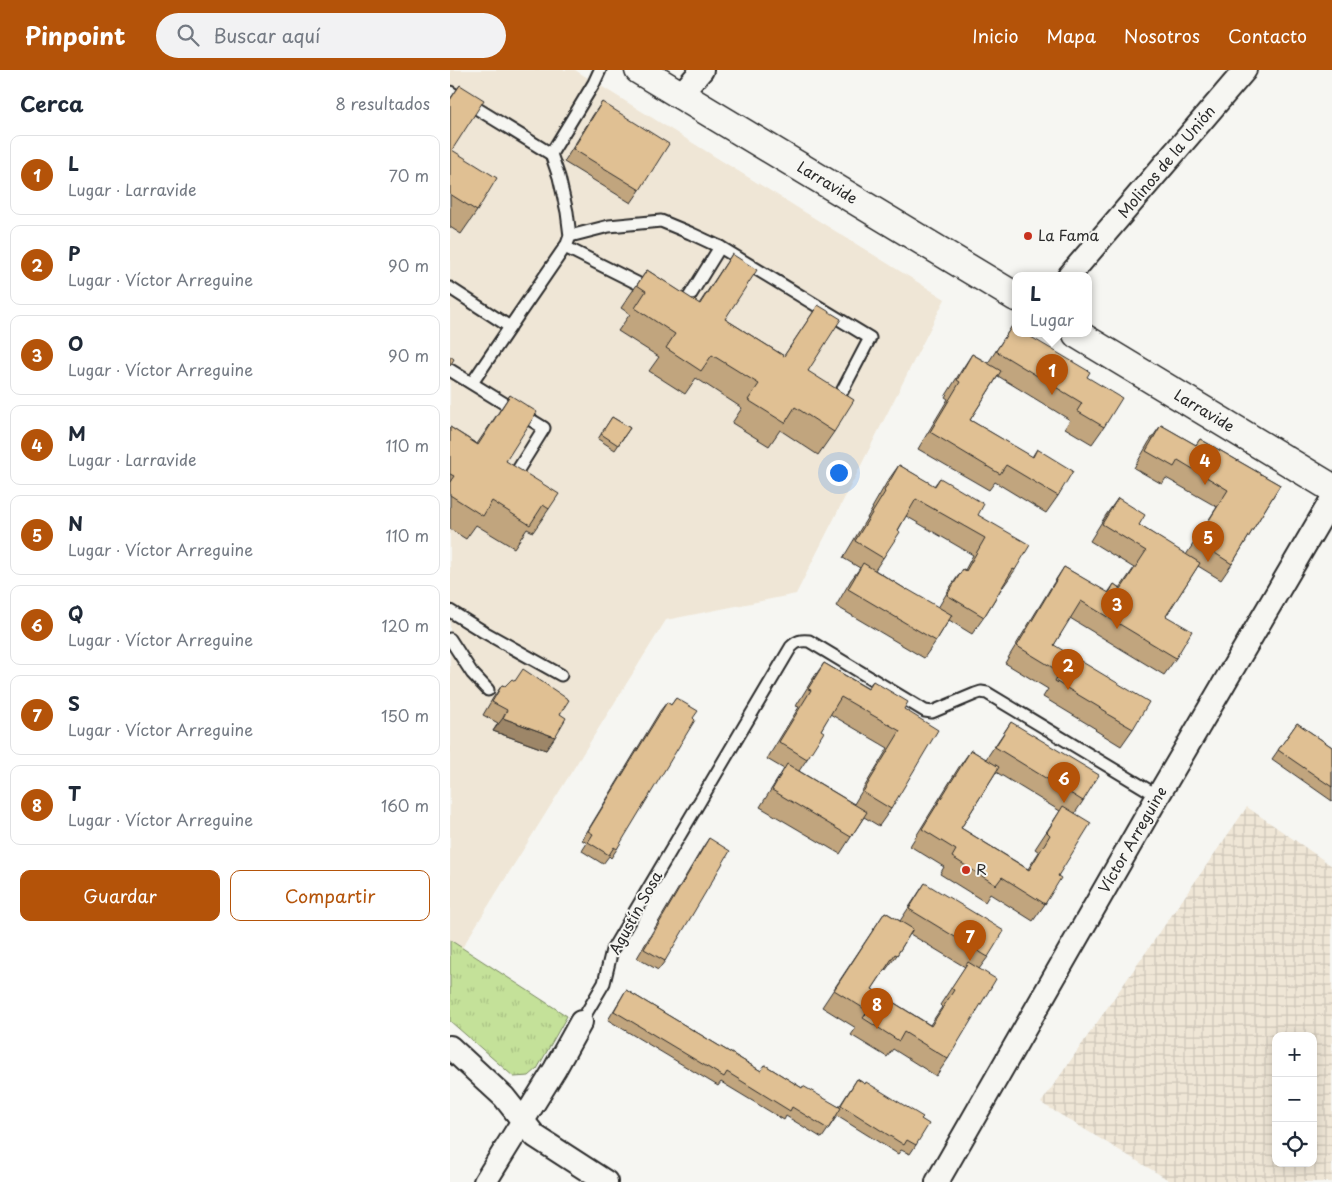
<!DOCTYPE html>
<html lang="es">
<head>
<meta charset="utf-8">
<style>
  :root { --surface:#fff; --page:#f2f2f3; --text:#1f2937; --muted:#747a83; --line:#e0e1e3; --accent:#b45309 }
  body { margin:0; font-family:"Playpen Sans",sans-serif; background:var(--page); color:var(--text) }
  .controls { position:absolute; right:15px; bottom:15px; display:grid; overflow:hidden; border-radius:10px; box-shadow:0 2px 12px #0003 }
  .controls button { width:45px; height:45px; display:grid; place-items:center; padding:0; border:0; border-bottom:1px solid var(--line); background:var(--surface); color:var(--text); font:25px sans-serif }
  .you { position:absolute; left:388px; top:402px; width:18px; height:18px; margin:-12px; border:4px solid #fff; border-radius:50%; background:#1a73e8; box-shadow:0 0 0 8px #1a73e833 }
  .badge { display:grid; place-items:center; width:32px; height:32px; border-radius:50%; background:var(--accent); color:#fff; font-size:16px; font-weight:700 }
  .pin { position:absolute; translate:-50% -41px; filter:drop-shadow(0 1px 2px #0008) }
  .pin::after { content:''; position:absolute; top:26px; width:18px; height:15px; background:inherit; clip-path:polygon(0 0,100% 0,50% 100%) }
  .popup { position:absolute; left:562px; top:202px; width:80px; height:65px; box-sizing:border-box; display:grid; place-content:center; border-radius:10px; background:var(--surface); filter:drop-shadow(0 1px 4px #0005); font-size:16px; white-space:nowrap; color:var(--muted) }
  .popup b { font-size:19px; color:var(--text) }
  .popup::after { content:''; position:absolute; left:50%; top:100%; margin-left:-10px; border:10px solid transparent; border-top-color:var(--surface) }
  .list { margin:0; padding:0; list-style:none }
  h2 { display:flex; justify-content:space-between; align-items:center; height:65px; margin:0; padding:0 20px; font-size:21px }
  h2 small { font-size:16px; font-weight:400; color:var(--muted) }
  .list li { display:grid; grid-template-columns:32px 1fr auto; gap:15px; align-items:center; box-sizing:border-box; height:80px; margin:0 10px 10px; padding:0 10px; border:1px solid var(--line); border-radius:10px }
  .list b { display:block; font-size:19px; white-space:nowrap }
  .list p { margin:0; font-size:16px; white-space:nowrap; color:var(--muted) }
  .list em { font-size:16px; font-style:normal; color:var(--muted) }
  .actions { display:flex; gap:10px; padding:15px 20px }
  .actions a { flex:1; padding:11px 0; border:1px solid var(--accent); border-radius:10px; text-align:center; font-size:18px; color:var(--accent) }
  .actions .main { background:var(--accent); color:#fff }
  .icon { flex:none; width:28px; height:28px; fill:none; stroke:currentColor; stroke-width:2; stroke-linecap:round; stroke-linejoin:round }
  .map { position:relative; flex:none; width:882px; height:1112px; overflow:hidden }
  header { display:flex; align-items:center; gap:30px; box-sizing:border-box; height:70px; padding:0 25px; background:var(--accent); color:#fff }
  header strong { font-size:24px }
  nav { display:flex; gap:28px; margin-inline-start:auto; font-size:18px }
  .search { width:350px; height:45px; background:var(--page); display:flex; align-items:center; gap:12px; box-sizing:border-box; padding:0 18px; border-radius:28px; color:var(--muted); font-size:19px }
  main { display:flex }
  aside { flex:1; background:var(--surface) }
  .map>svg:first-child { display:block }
</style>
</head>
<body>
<header>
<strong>Pinpoint</strong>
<div class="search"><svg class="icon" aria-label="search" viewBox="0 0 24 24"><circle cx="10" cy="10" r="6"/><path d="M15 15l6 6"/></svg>Buscar aquí</div>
<nav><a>Inicio</a><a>Mapa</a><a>Nosotros</a><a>Contacto</a></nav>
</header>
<main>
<aside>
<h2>Cerca<small>8 resultados</small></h2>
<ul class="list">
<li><span class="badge">1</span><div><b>L</b><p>Lugar · Larravide</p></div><em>70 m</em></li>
<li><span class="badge">2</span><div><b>P</b><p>Lugar · Víctor Arreguine</p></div><em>90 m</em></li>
<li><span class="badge">3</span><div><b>O</b><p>Lugar · Víctor Arreguine</p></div><em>90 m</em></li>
<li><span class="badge">4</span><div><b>M</b><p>Lugar · Larravide</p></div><em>110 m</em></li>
<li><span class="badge">5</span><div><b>N</b><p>Lugar · Víctor Arreguine</p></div><em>110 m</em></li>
<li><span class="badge">6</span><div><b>Q</b><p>Lugar · Víctor Arreguine</p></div><em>120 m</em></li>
<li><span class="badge">7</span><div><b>S</b><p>Lugar · Víctor Arreguine</p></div><em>150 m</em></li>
<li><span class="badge">8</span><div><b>T</b><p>Lugar · Víctor Arreguine</p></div><em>160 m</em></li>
</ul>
<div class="actions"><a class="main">Guardar</a><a>Compartir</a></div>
</aside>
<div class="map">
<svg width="882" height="1112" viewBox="0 0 882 1112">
  <defs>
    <pattern id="industrial-grid" width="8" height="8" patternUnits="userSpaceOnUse" patternTransform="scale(1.25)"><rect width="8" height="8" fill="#efe6d6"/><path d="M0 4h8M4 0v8" fill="none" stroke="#cdc5b8"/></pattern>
    <pattern id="grass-tufts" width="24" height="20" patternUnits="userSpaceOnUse" patternTransform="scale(1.25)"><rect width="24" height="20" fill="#c4e199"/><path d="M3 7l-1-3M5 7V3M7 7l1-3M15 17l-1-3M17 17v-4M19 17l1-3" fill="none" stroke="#a9c184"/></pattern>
  </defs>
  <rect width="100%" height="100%" fill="#f6f6f2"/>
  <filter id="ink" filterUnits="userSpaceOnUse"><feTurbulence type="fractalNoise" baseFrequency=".02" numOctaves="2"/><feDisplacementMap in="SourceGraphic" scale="10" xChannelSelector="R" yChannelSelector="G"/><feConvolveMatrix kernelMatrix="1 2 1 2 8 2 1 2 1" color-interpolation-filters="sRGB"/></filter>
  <g filter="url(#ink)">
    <path fill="#efe6d6" d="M0,0h125l370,229 -149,295 -130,26 -204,328 -12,-8z"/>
    <path fill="url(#industrial-grid)" fill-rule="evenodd" d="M797,737l85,59v316h-160l-131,-79zM826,966h37v127h-37z"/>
    <path fill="url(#grass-tufts)" stroke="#788662" d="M0,870l117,76 -30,53 -8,7 -15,1 -64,-56z"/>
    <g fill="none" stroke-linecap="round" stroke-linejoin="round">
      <g stroke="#2b2b2b" stroke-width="15">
        <g id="lane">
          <path d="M0,22l101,62 8,23 8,35 3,24 -3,8 -57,83 -60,-39"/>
          <path d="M101,84l43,-71 6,-13"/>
          <path d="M120,166l39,-10 52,-5 29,12 30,14 150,91 -32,61"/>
          <path d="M115,177l86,43"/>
          <path d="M227,231l9,1 34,-55"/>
          <path d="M0,300l94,58 -33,53"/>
          <path d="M22,313l38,-56"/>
          <path d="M0,541l34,21 77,43"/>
          <path d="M0,569l22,34 16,17"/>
          <path d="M131,952l23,-39 8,-33 179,-303c6,-6 10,-7 18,-6l116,70 7,1 43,-18 6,-2 6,1 171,103"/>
        </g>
      </g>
      <g stroke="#2b2b2b" stroke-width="26">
        <g id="street">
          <path d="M231,24l21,-24"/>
          <path d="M619,206l176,-206"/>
          <path d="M0,977l54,50 31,39 71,46"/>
          <path d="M35,1112l70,-113 26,-47"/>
          <path d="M487,1112l221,-386 174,-297"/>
        </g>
      </g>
      <g stroke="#2b2b2b" stroke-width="31">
        <g id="secondary">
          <path d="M189,0l377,227"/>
          <path d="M627,264l255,154"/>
        </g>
      </g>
      <use href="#lane" stroke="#f6f6f2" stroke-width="11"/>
      <use href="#street" stroke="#f6f6f2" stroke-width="22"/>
      <use href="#secondary" stroke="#f6f6f2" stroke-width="28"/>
    </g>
    <g fill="#c1a57e" stroke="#2b2b2b" fill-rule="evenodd">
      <path d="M10,15l-8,65 25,61 -16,23 -11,-7v-128z"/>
      <path d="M152,32l38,88 -9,13 -67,-41 29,-47z"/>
      <path d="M282,184l-7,65 59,37 34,-51 -10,66 26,61 -16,23 -38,-25 -11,16 -37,-23 10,-15 -46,-30 -11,16 -36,-23 10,-14 -41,-26 12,-17 -9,-6 26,-38 52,34z"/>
      <path d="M562,256l75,51 17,50 -12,17 -27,-16 5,-8 -72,-44 -28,44 62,37 5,-8 21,47 -12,17 -51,-31 -6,8 -71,-41 30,-50 -3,-2 16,-26 11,-17 16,9z"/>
      <path d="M60,325l-4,66 43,48 -16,23 -6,-3 -13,19 -38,-23 -10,14 -16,-10v-102l27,17 17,-25z"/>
      <path d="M162,347l18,11 -15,22 -17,-11z"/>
      <path d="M711,355l35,20 4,-6 80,46 -48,79 -11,16 -23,-14 -32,50 10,42 -12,17 -94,-57 -16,27 79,84 -12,17 -26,-16 1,-1 -53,-32 5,-8 -43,-26 48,-79 11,-17 44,26 6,-9 6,4 14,-20 -44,-27 16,-26 12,-17 21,27 47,30 31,-48 -51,-29 -4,6 -28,-16 15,-26z"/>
      <path d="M449,395l35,21 6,-8 38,37 37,55 -12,17v-1l-19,31 -12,17 -23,-14 -13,21 -12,17 -88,-52 15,-26 9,-12 -17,-10 30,-50h-1l15,-26zM456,446l67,39 -8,15 -2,-1 -12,17 -13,22 -31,-18 -32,-20 8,-12z"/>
      <path d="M374,593l43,25 6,-7 31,28 -13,100 -12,17 -15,-9 -13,20 -11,17 -80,-47 24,-38 -17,-10 32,-52 -3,-1 16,-26zM380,644l58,34 -34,56 -55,-33 8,-12 14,-29z"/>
      <path d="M52,615l58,29 -14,36 -53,-19 5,-8 -15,-8 10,-17z"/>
      <path d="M226,628l-59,151 -6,9 -2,-2 -6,8 -21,-13 5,-8 -5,-3 78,-129 7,-9 4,3z"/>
      <path d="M561,652l72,79 -8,12 -17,63 -13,28 -12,17 -43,-27 -5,8 -45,-28 4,-7 -34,-21 49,-79 12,-17 15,9zM546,702l64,39 -25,38 4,3 -11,17 -67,-41z"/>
      <path d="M847,653l35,24v54l-60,-42z"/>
      <path d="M259,768l-44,123 -7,9 -21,-12 66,-111z"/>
      <path d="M475,813l63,74 -9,12 -31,90 -12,17 -43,-27 -6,8 -36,-22 5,-7 -34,-21 63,-95 15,9zM460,864l55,33 -25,38 2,2 -12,18 -58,-36 12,-18h1l12,-16z"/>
      <path d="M176,920l135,81 4,-6 37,23 37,19 18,-28 64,40 -5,26 -6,9 -9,-4 -3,4 -61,-38 -15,22 -36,-22 -2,4 -63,-38 -3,4 -110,-66z"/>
    </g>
    <path fill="#9d8667" stroke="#2b2b2b" d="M53,648l52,19 -9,13 -53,-19z"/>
    <g fill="#e0c093" stroke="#2b2b2b">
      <path d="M10,15l24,15 -32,50 45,28 -20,33 -27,-17v-94z"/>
      <path d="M152,32l67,42 -29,46 -67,-41z"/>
      <path d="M282,184l25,16 -32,49 59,37 34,-51 23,14 -33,52 46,29 -20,32 -39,-25 -10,16 -37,-23 11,-16 -47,-29 -11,16 -35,-23 9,-14 -40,-26 11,-17 -9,-6 10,-15 53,34z"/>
      <path d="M562,256l4,2v6h10l64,38 -3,5 35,21 -18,29 -27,-16 5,-8 -86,-52z"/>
      <path d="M522,284l29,17 -31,49 63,37 4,-8 36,22 -15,25 -52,-31 -6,9 -70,-42 30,-50 -3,-2z"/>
      <path d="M0,286l4,3 -4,7z"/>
      <path d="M60,325l27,17 -31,49 53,33 -10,15 -6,-4 -13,20 -38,-24 -9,15 -33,-21v-13l4,-6 -4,-2v-47l28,18z"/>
      <path d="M162,347l18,11 -12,17 -17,-11z"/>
      <path d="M711,355l35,20 4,-6 80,46 -48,79 -36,-23 32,-51 -50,-30 -4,7 -28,-16z"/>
      <path d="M449,395l36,21 5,-8 44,26 -6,11 52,30 -15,25 -2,-1 -29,48 -37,-22 16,-26 3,2 19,-33 -69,-39 -18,31 2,2 -17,26 -28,-17 30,-49 -1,-1z"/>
      <path d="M668,428l27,17 -6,10 61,38 -34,53 26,15 -16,27 -95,-57 -27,44 95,57 -16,27 -26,-15v-2l-52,-31 5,-9 -43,-26 47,-79 45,26 5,-9 7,5 25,-38 -44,-27z"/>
      <path d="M413,493l44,27v-1l45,26 -16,26 -88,-52z"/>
      <path d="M374,593l44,26 5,-8 35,21 -4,7 34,21 -47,79 -28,-17 37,-61 -59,-34 -20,33 3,2 -17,27 -28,-17 32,-52 -3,-1z"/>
      <path d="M73,599l46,31 -9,14 6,4 -11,19 -52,-19 4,-8 -15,-8 10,-17 3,1 7,-7 3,2z"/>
      <path d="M226,628l22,13 -5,7 2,2 -78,129 -3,-2 -5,8 -21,-13 5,-8 -5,-3 79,-129 4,3z"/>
      <path d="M561,652l88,53 -16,26 -88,-54z"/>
      <path d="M847,653l35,24v40l-54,-37z"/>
      <path d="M521,680l28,17 -38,61 68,42 21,-35 -3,-3 16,-26 28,17 -33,53 3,2 -16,26 -43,-27 -6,8 -44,-28 4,-7 -34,-21z"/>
      <path d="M337,694l80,48 -16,25 -79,-47z"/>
      <path d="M259,768l21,13 -65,110 -21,-12z"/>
      <path d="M475,813l79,48 -16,26 -79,-48z"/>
      <path d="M435,842l28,17 -16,26 -2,-1 -23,35 59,37 23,-36 -3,-2 17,-26 28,17 -48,80 -44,-27 -5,9 -36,-23 5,-7 -34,-21z"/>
      <path d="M176,920l135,81 4,-6 37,23 1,-2 38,22 -13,21 -36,-22 -2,4 -63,-39 -3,5 -110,-66z"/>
      <path d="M407,1009l8,5 1,-2 57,35 -2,2 8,5 -13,21 -9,-5 -3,5 -63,-40z"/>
    </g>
  </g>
  <g fill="#c8321e" stroke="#f6f6f2" stroke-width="2">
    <circle cx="578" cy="166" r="5"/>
    <circle cx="516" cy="800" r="5"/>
  </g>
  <g text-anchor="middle" stroke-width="4" stroke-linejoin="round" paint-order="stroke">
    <g font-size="15" fill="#2b2b2b" stroke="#f6f6f2">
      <text transform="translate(717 92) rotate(-50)" y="5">Molinos de la Unión</text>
      <text transform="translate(377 113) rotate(31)" y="5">Larravide</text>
      <text transform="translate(754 341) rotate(31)" y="5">Larravide</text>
      <text transform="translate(683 770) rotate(-60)" y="5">Víctor Arreguine</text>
      <text transform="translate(186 843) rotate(-61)" y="5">Agustín Sosa</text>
    </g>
    <g font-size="15" fill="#2b2b2b" stroke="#f6f6f2" text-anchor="start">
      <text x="588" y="171">La Fama</text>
      <text x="526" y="805">R</text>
    </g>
  </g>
</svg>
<div class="controls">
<button>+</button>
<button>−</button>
<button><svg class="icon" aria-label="locate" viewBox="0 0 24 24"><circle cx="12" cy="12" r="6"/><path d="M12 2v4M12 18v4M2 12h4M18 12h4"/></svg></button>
</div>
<div class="you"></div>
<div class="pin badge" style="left:602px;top:325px">1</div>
<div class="popup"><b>L</b>Lugar</div>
<div class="pin badge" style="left:618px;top:620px">2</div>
<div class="pin badge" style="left:667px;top:559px">3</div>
<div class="pin badge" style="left:755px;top:415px">4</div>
<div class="pin badge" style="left:758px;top:492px">5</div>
<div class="pin badge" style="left:614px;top:733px">6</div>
<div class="pin badge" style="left:520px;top:891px">7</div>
<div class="pin badge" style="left:427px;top:959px">8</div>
</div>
</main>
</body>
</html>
